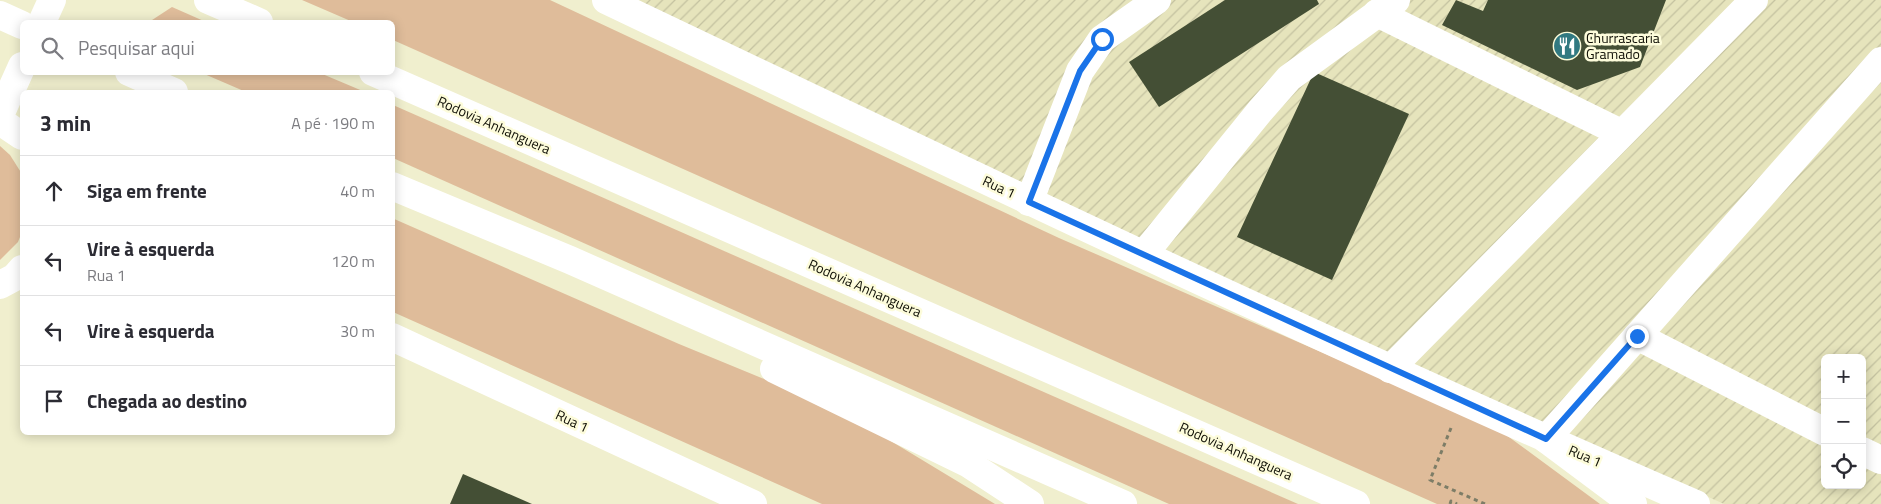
<!DOCTYPE html>
<html lang="pt">
<head>
<meta charset="utf-8">
<style>
  :root { --surface:#fff; --page:#f2f2f3; --text:#2b2b33; --muted:#7c7c81; --line:#e1e1e2 }
  body { margin:0; font-family:"Titillium Web",sans-serif; background:var(--page); color:var(--text) }
  .controls { position:absolute; right:15px; bottom:15px; display:grid; overflow:hidden; border-radius:8px; box-shadow:0 2px 12px #0003 }
  .controls button { width:45px; height:45px; display:grid; place-items:center; padding:0; border:0; border-bottom:1px solid var(--line); background:var(--surface); color:var(--text); font:25px sans-serif }
  .stop { position:absolute; width:15px; height:15px; margin:-11px; border:4px solid #1a73e8; border-radius:50%; background:#fff }
  .stop.end { background:#1a73e8; border-color:#fff; box-shadow:0 1px 5px #0008 }
  .list { margin:0; padding:0; list-style:none }
  h2 { display:flex; justify-content:space-between; align-items:center; height:65px; margin:0; padding:0 20px; font-size:21px }
  h2 small { font-size:16px; font-weight:400; color:var(--muted) }
  .list li { display:grid; grid-template-columns:32px 1fr auto; gap:15px; align-items:center; box-sizing:border-box; height:70px; padding:0 20px; border-top:1px solid var(--line) }
  .list b { display:block; font-size:19px; white-space:nowrap }
  .list p { margin:0; font-size:16px; white-space:nowrap; color:var(--muted) }
  .list em { font-size:16px; font-style:normal; color:var(--muted) }
  .icon { flex:none; width:28px; height:28px; fill:none; stroke:currentColor; stroke-width:2; stroke-linecap:round; stroke-linejoin:round }
  .map { position:relative; flex:none; width:1881px; height:504px; overflow:hidden }
  .search { position:absolute; background:var(--surface); box-shadow:0 2px 12px #0003; left:20px; top:20px; width:375px; height:55px; display:flex; align-items:center; gap:12px; box-sizing:border-box; padding:0 18px; border-radius:8px; color:var(--muted); font-size:19px }
  .panel { position:absolute; background:var(--surface); box-shadow:0 2px 12px #0003; left:20px; top:90px; width:375px; height:345px; border-radius:8px }
  .map>svg:first-child { display:block }
</style>
</head>
<body>
<div class="map">
<svg width="1881" height="504" viewBox="0 0 1881 504">
  <defs>
    <pattern id="industrial-furrows" width="10" height="10" patternUnits="userSpaceOnUse" patternTransform="scale(1.25)"><rect width="10" height="10" fill="#e6e4bc"/><path d="M-1 1l2-2M0 10L10 0M9 11l2-2" fill="none" stroke="#c4c2a0"/></pattern>
  </defs>
  <rect width="100%" height="100%" fill="#f0efce"/>
  <path fill="url(#industrial-furrows)" fill-rule="evenodd" d="M607,0h1274v504h-157zM1825,358h37v127h-37z"/>
  <g fill="#dfbc9a">
    <path d="M302,0h248l509,238 439,191 102,75h-163l-1044,-464 -1,-18h-39z"/>
    <path d="M172,7l34,15h-57z"/>
    <path d="M202,73h118l45,19h-119z"/>
    <path d="M393,105l905,399h-129l-776,-346z"/>
    <path d="M0,146l10,9 12,19v58l-4,10 -18,18z"/>
    <path d="M392,218l287,126 146,60 46,25 124,75h-173l-429,-192z"/>
  </g>
  <g fill="#444f35">
    <path d="M1225,0h92l2,4 -160,103 -30,-45z"/>
    <path d="M1456,0l27,11 5,-11h178l-26,67 -63,23 -135,-65z"/>
    <path d="M1314,72l95,42 -77,166 -95,-43z"/>
    <path d="M463,474l69,30h-82z"/>
  </g>
  <g fill="none" stroke-linecap="round" stroke-linejoin="round">
    <g stroke="#7d7d67" stroke-width="3" stroke-dasharray="4 4" stroke-linecap="butt">
      <path d="M1451,428l-21,52 55,24"/>
      <path d="M1450,504l1,-3 6,3"/>
    </g>
    <g stroke="#fff" stroke-width="28">
      <path d="M606,0c361,172 722,345 1090,504"/>
      <path d="M1377,13l244,120"/>
      <path d="M42,22l10,-22"/>
      <path d="M0,115l22,-49"/>
      <path d="M0,121l22,15"/>
      <path d="M1029,202l51,-131 22,-32 55,-39"/>
      <path d="M1144,254l116,-143 29,-33 107,-78"/>
      <path d="M0,285l15,-8 7,-8"/>
      <path d="M1637,336l188,96"/>
      <path d="M392,337l361,167"/>
      <path d="M1390,369l364,-369"/>
      <path d="M1546,439l335,-378"/>
      <path d="M1862,451l19,9"/>
    </g>
    <g stroke="#fff" stroke-width="28">
      <path d="M208,0l51,22"/>
      <path d="M0,15l22,10"/>
      <path d="M129,72l45,20"/>
      <path d="M373,72l983,432"/>
      <path d="M392,186l178,74 553,244"/>
      <path d="M774,369l195,95 61,40"/>
      <path d="M1546,439l87,65"/>
    </g>
  </g>
  <g fill="none" stroke-linecap="round" stroke-linejoin="round">
    <path stroke="#1a73e8" stroke-width="6" d="M1102,39l-22,32 -51,131 517,237 91,-103"/>
  </g>
  <defs>
    <g id="restaurant-disc" transform="scale(1.4375)"><circle r="9.5" fill="#317981" stroke="#fdfcdb"/><path d="M-5-6h1v4h1v-4h1v4h1v-4h1v5L-1.5 .5V6h-2V.5L-5-1ZM5-6V6H3V1.5H1.5Q1.5-4 5-6Z" fill="#fff"/></g>
  </defs>
  <g fill-rule="evenodd">
    <use href="#restaurant-disc" x="1567" y="46"/>
  </g>
  <g text-anchor="middle" stroke-width="5" stroke-linejoin="round" paint-order="stroke">
    <g font-size="14" fill="#0e0e04" stroke="#fdfcdb" text-anchor="start">
      <text x="1586" y="43">Churrascaria<tspan x="1586" dy="16">Gramado</tspan></text>
    </g>
    <g font-size="14" fill="#0e0e04" stroke="#fdfcdb">
      <text transform="translate(494 125) rotate(24)" y="5">Rodovia Anhanguera</text>
      <text transform="translate(999 187) rotate(25)" y="5">Rua 1</text>
      <text transform="translate(865 288) rotate(24)" y="5">Rodovia Anhanguera</text>
      <text transform="translate(572 421) rotate(25)" y="5">Rua 1</text>
      <text transform="translate(1236 451) rotate(24)" y="5">Rodovia Anhanguera</text>
      <text transform="translate(1585 456) rotate(23)" y="5">Rua 1</text>
    </g>
  </g>
</svg>
<div class="controls">
<button>+</button>
<button>−</button>
<button><svg class="icon" aria-label="locate" viewBox="0 0 24 24"><circle cx="12" cy="12" r="6"/><path d="M12 2v4M12 18v4M2 12h4M18 12h4"/></svg></button>
</div>
<div class="stop" style="left:1102px;top:39px"></div>
<div class="stop end" style="left:1637px;top:336px"></div>
<div class="search"><svg class="icon" aria-label="search" viewBox="0 0 24 24"><circle cx="10" cy="10" r="6"/><path d="M15 15l6 6"/></svg>Pesquisar aqui</div>
<section class="panel">
<h2>3 min<small>A pé · 190 m</small></h2>
<ul class="list">
<li><svg class="icon" aria-label="ahead" viewBox="0 0 24 24"><path d="M12 20V5M6 11l6-6 6 6"/></svg><div><b>Siga em frente</b></div><em>40 m</em></li>
<li><svg class="icon" aria-label="left" viewBox="0 0 24 24"><path d="M17 20v-9H6M10 6l-5 5 5 5"/></svg><div><b>Vire à esquerda</b><p>Rua 1</p></div><em>120 m</em></li>
<li><svg class="icon" aria-label="left" viewBox="0 0 24 24"><path d="M17 20v-9H6M10 6l-5 5 5 5"/></svg><div><b>Vire à esquerda</b></div><em>30 m</em></li>
<li><svg class="icon" aria-label="arrive" viewBox="0 0 24 24"><path d="M6 21V4h12l-3 4 3 4H6"/></svg><div><b>Chegada ao destino</b></div></li>
</ul>
</section>
</div>
</body>
</html>
